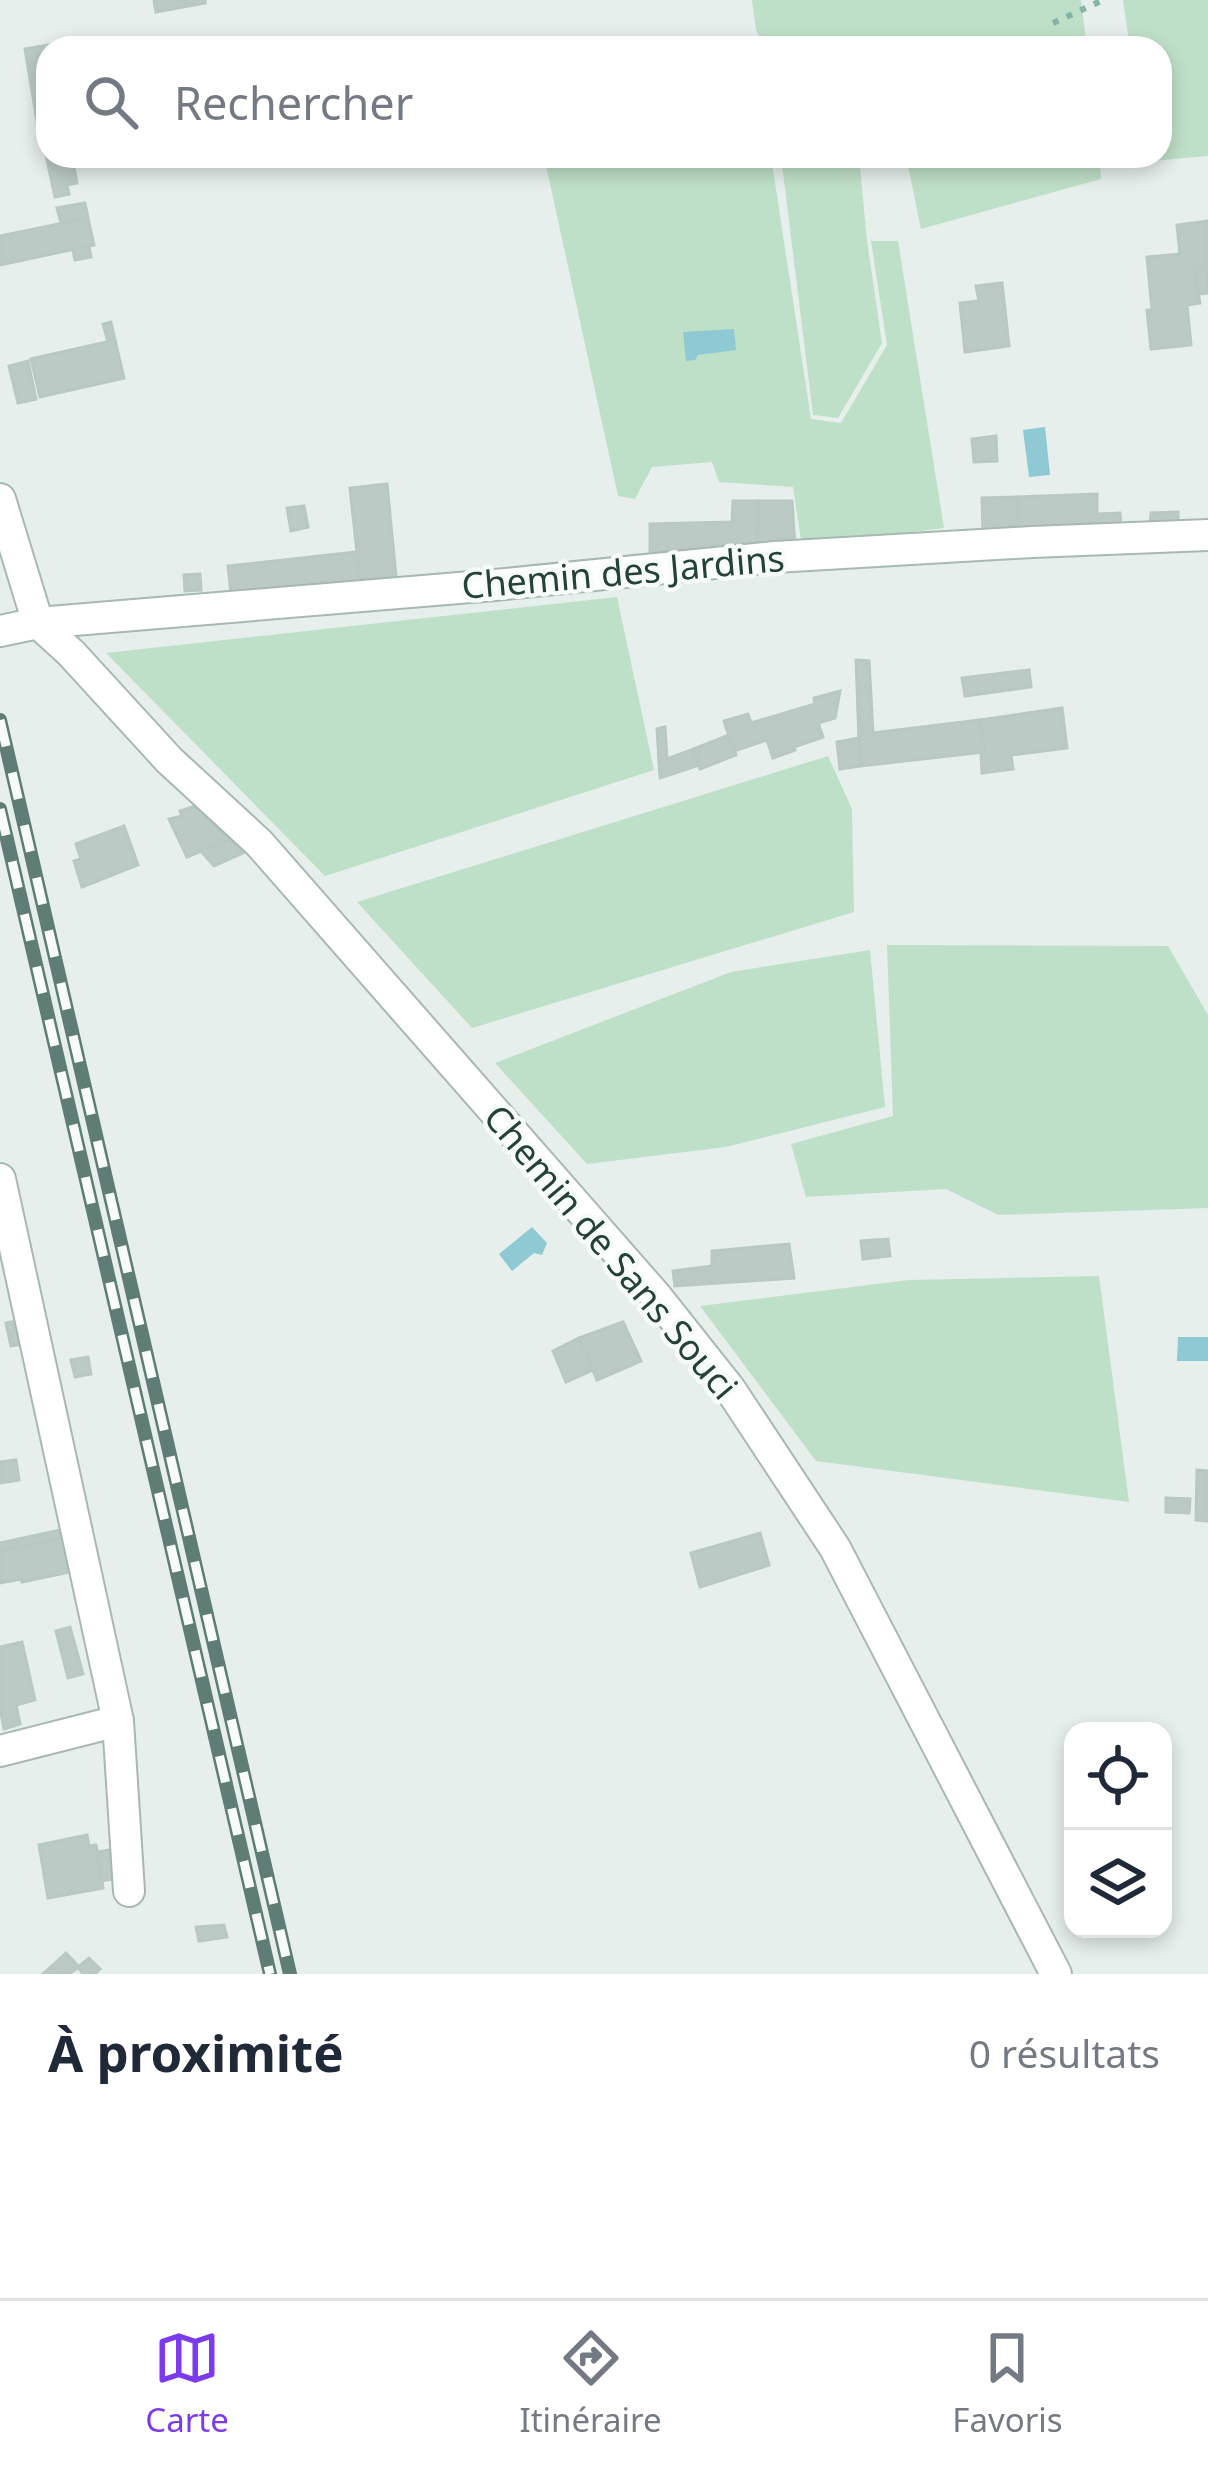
<!DOCTYPE html>
<html lang="fr">
<head>
<meta charset="utf-8">
<style>
  :root { --surface:#fff; --page:#f2f2f3; --text:#1f2937; --muted:#747a83; --line:#e0e1e3; --accent:#7c3aed }
  body { margin:0; font-family:"Noto Sans",sans-serif; background:var(--page); color:var(--text) }
  .controls { position:absolute; right:36px; bottom:36px; display:grid; overflow:hidden; border-radius:24px; box-shadow:0 6px 18px #0003 }
  .controls button { width:108px; height:108px; display:grid; place-items:center; padding:0; border:0; border-bottom:3px solid var(--line); background:var(--surface); color:var(--text); font:60px sans-serif }
  .list { margin:0; padding:0; list-style:none }
  h2 { display:flex; justify-content:space-between; align-items:center; height:156px; margin:0; padding:0 48px; font-size:51px }
  h2 small { font-size:39px; font-weight:400; color:var(--muted) }
  .icon { flex:none; width:66px; height:66px; fill:none; stroke:currentColor; stroke-width:2; stroke-linecap:round; stroke-linejoin:round }
  .map { position:relative; flex:none; width:1208px; height:1974px; overflow:hidden }
  .search { position:absolute; background:var(--surface); box-shadow:0 6px 18px #0003; left:36px; right:36px; top:36px; height:132px; display:flex; align-items:center; gap:30px; box-sizing:border-box; padding:0 42px; border-radius:36px; color:var(--muted); font-size:45px }
  .sheet { height:324px; background:var(--surface) }
  nav { display:flex; justify-content:space-around; align-items:center; box-sizing:border-box; height:168px; border-top:3px solid var(--line); background:var(--surface); font-size:33px; color:var(--muted) }
  nav a { display:grid; justify-items:center; gap:6px }
  nav .on { color:var(--accent) }
  .map>svg:first-child { display:block }
</style>
</head>
<body>
<div class="map">
<svg width="1208" height="1974" viewBox="0 0 1208 1974">
  <rect width="100%" height="100%" fill="#e6efeb"/>
  <g fill="#bfe0c8">
    <path d="M752,0h329l6,48h-322l-9,-18z"/>
    <path d="M1123,0h85v156l-68,6v-6h20v-108h-30z"/>
    <path d="M544,156h227l40,263 30,4 46,-78 -16,-104h27l46,287 -142,18 -9,-59 -74,-5 -7,-20 -60,5 -17,32 -17,-3z"/>
    <path d="M781,156h78l8,85 15,102 -44,75 -25,-3z"/>
    <path d="M906,156h193l2,23 -180,50z"/>
    <path d="M617,597l37,173 -329,106 -219,-223z"/>
    <path d="M828,756l24,53 2,103 -382,116 -115,-126z"/>
    <path d="M887,945l281,1 40,69v193l-210,7 -52,-26 -140,8 -15,-53 102,-28z"/>
    <path d="M870,950l15,157 -159,40 -139,17 -92,-101 236,-91z"/>
    <path d="M1099,1276l30,226 -313,-41 -116,-155 209,-26z"/>
  </g>
  <g fill="#8ec9d4">
    <path d="M734,329l2,21 -38,5 -3,5 -9,1 -3,-29z"/>
    <path d="M1045,427l5,48 -21,2 -6,-47z"/>
    <path d="M532,1227l15,16 -5,12 -8,-2 -22,18 -13,-17z"/>
    <path d="M1178,1337h30v24h-31z"/>
  </g>
  <g fill="#bbcac4" stroke="#b8c9c2" stroke-width="3">
    <path d="M154,0h51v3l-49,9z"/>
    <path d="M61,43l1,5h-14v71l-11,2 -12,-72z"/>
    <path d="M48,125v31h24l5,27 -10,2 2,9 -14,3 -15,-70z"/>
    <path d="M85,203l3,15 -27,5 -4,-15z"/>
    <path d="M88,218l6,27 -94,20v-29z"/>
    <path d="M1208,221v48h-14l6,34 -13,2 4,40 -40,4 -4,-39h5l-5,-53 33,-3 -3,-29z"/>
    <path d="M89,246l2,11 -16,3 -2,-10z"/>
    <path d="M1207,267l1,26 -10,1 -4,-25z"/>
    <path d="M1002,283l7,63 -44,6 -5,-49 19,-2 -3,-15z"/>
    <path d="M111,322l4,18 -7,2 -5,-18z"/>
    <path d="M115,340l9,38 -84,19 -9,-38z"/>
    <path d="M28,361l8,38 -18,4 -9,-37z"/>
    <path d="M996,436l1,25 -23,1 -2,-23z"/>
    <path d="M387,484l9,92 -36,4 -10,-92z"/>
    <path d="M1097,494v20l23,-1 1,17 -103,5 -1,-38z"/>
    <path d="M1017,497l1,35 -35,1 -1,-35z"/>
    <path d="M733,501h25l-1,45 -13,3 -94,2v-27l82,-2z"/>
    <path d="M758,501h34l3,46 -38,-1z"/>
    <path d="M304,506l4,21 -17,4 -4,-23z"/>
    <path d="M1178,512v14h-28l1,-13z"/>
    <path d="M357,552l3,28 -129,13 -3,-27z"/>
    <path d="M200,574l1,16 -16,1 -1,-16z"/>
    <path d="M856,660l13,1 4,72 107,-13 5,32 -125,14z"/>
    <path d="M1029,670l2,17 -66,9 -3,-18z"/>
    <path d="M840,691l-5,27 -17,5 5,14 -29,10 1,3 -22,8 -6,-18 -33,11 -10,-30 24,-7 3,9 64,-19 -1,-6z"/>
    <path d="M1062,708l5,40 -56,7 2,14 -31,4 -1,-20 4,-1 -5,-32z"/>
    <path d="M665,727l2,32 27,-10 5,16 -39,13 -3,-49z"/>
    <path d="M729,735l7,20 -36,14 -6,-20z"/>
    <path d="M859,738l1,28 -20,3 -3,-27z"/>
    <path d="M196,806l34,33 -43,18 -18,-38 13,-3 -2,-5z"/>
    <path d="M124,826l14,39 -56,22 -8,-26 7,-2 -5,-15z"/>
    <path d="M230,839l13,14 -29,13 -14,-16z"/>
    <path d="M888,1239l2,17 -27,3 -2,-18z"/>
    <path d="M789,1244l5,34 -119,8 -2,-15 39,-5v-15z"/>
    <path d="M17,1321l5,23 -11,2 -5,-23z"/>
    <path d="M623,1322l18,39 -44,19 -18,-42z"/>
    <path d="M579,1338l14,32 -27,12 -13,-31z"/>
    <path d="M88,1357l3,17 -16,3 -4,-17z"/>
    <path d="M16,1460l3,20 -19,3v-21z"/>
    <path d="M1197,1470l11,1v50l-12,-1z"/>
    <path d="M1166,1498l24,1 -1,14 -23,-1z"/>
    <path d="M65,1529l2,8 -67,14v-8z"/>
    <path d="M760,1533l9,32 -69,22 -9,-34z"/>
    <path d="M67,1537l7,34 -52,11 -1,-3 -21,4v-32z"/>
    <path d="M70,1627l13,47 -15,4 -12,-47z"/>
    <path d="M22,1642l13,58 -19,5 4,19 -16,5 -4,-22v-60z"/>
    <path d="M87,1835l2,11 7,-1 7,43 -55,10 -9,-53z"/>
    <path d="M110,1850l6,28 -14,3 -5,-29z"/>
    <path d="M224,1925l3,12 -28,4 -3,-14z"/>
    <path d="M66,1953l13,14 -10,7h-26z"/>
    <path d="M89,1958l11,11 -5,5h-12l-5,-7z"/>
  </g>
  <g fill="none" stroke-linecap="round" stroke-linejoin="round">
    <g stroke="#a8b8b2" stroke-width="34">
      <g id="street">
        <path d="M0,499l38,124 33,30 98,107 90,83 398,454 73,92 105,159 221,426"/>
        <path d="M0,631l38,-8 457,-38 280,-28 257,-15 176,-7"/>
        <path d="M0,1179l118,542 11,170"/>
        <path d="M0,1751l118,-30"/>
      </g>
    </g>
    <path stroke="#86b3a5" stroke-width="6" stroke-dasharray="6 9" stroke-linecap="butt" d="M1053,23l50,-23"/>
    <use href="#street" stroke="#fff" stroke-width="30"/>
    <g stroke="#5f7d75" stroke-width="14">
      <g id="rail">
        <path d="M0,720l290,1254"/>
        <path d="M0,809l270,1165"/>
      </g>
    </g>
    <use href="#rail" stroke="#f7fbf9" stroke-width="9" stroke-dasharray="27" stroke-linecap="butt"/>
  </g>
  <g text-anchor="middle" stroke-width="9" stroke-linejoin="round" paint-order="stroke">
    <g font-size="36" fill="#24423a" stroke="#f7fbf9">
      <text transform="translate(623 572) rotate(-5)" y="13">Chemin des Jardins</text>
      <text transform="translate(611 1252) rotate(50)" y="13">Chemin de Sans Souci</text>
    </g>
  </g>
</svg>
<div class="controls">
<button><svg class="icon" aria-label="locate" viewBox="0 0 24 24"><circle cx="12" cy="12" r="6"/><path d="M12 2v4M12 18v4M2 12h4M18 12h4"/></svg></button>
<button><svg class="icon" aria-label="layers" viewBox="0 0 24 24"><path d="M12 4l9 5-9 5-9-5zM3 14l9 5 9-5"/></svg></button>
</div>
<div class="search"><svg class="icon" aria-label="search" viewBox="0 0 24 24"><circle cx="10" cy="10" r="6"/><path d="M15 15l6 6"/></svg>Rechercher</div>
</div>
<section class="sheet">
<h2>À proximité<small>0 résultats</small></h2>
<ul class="list">
</ul>
</section>
<nav>
<a class="on"><svg class="icon" aria-label="map" viewBox="0 0 24 24"><path d="M3 6l6-2 6 2 6-2v14l-6 2-6-2-6 2zM9 4v14M15 6v14"/></svg>Carte</a>
<a><svg class="icon" aria-label="directions" viewBox="0 0 24 24"><path d="M12 3l9 9-9 9-9-9zM9 14v-3h6M13 9l2 2-2 2"/></svg>Itinéraire</a>
<a><svg class="icon" aria-label="saved" viewBox="0 0 24 24"><path d="M7 4h10v16l-5-4-5 4z"/></svg>Favoris</a>
</nav>
</body>
</html>
